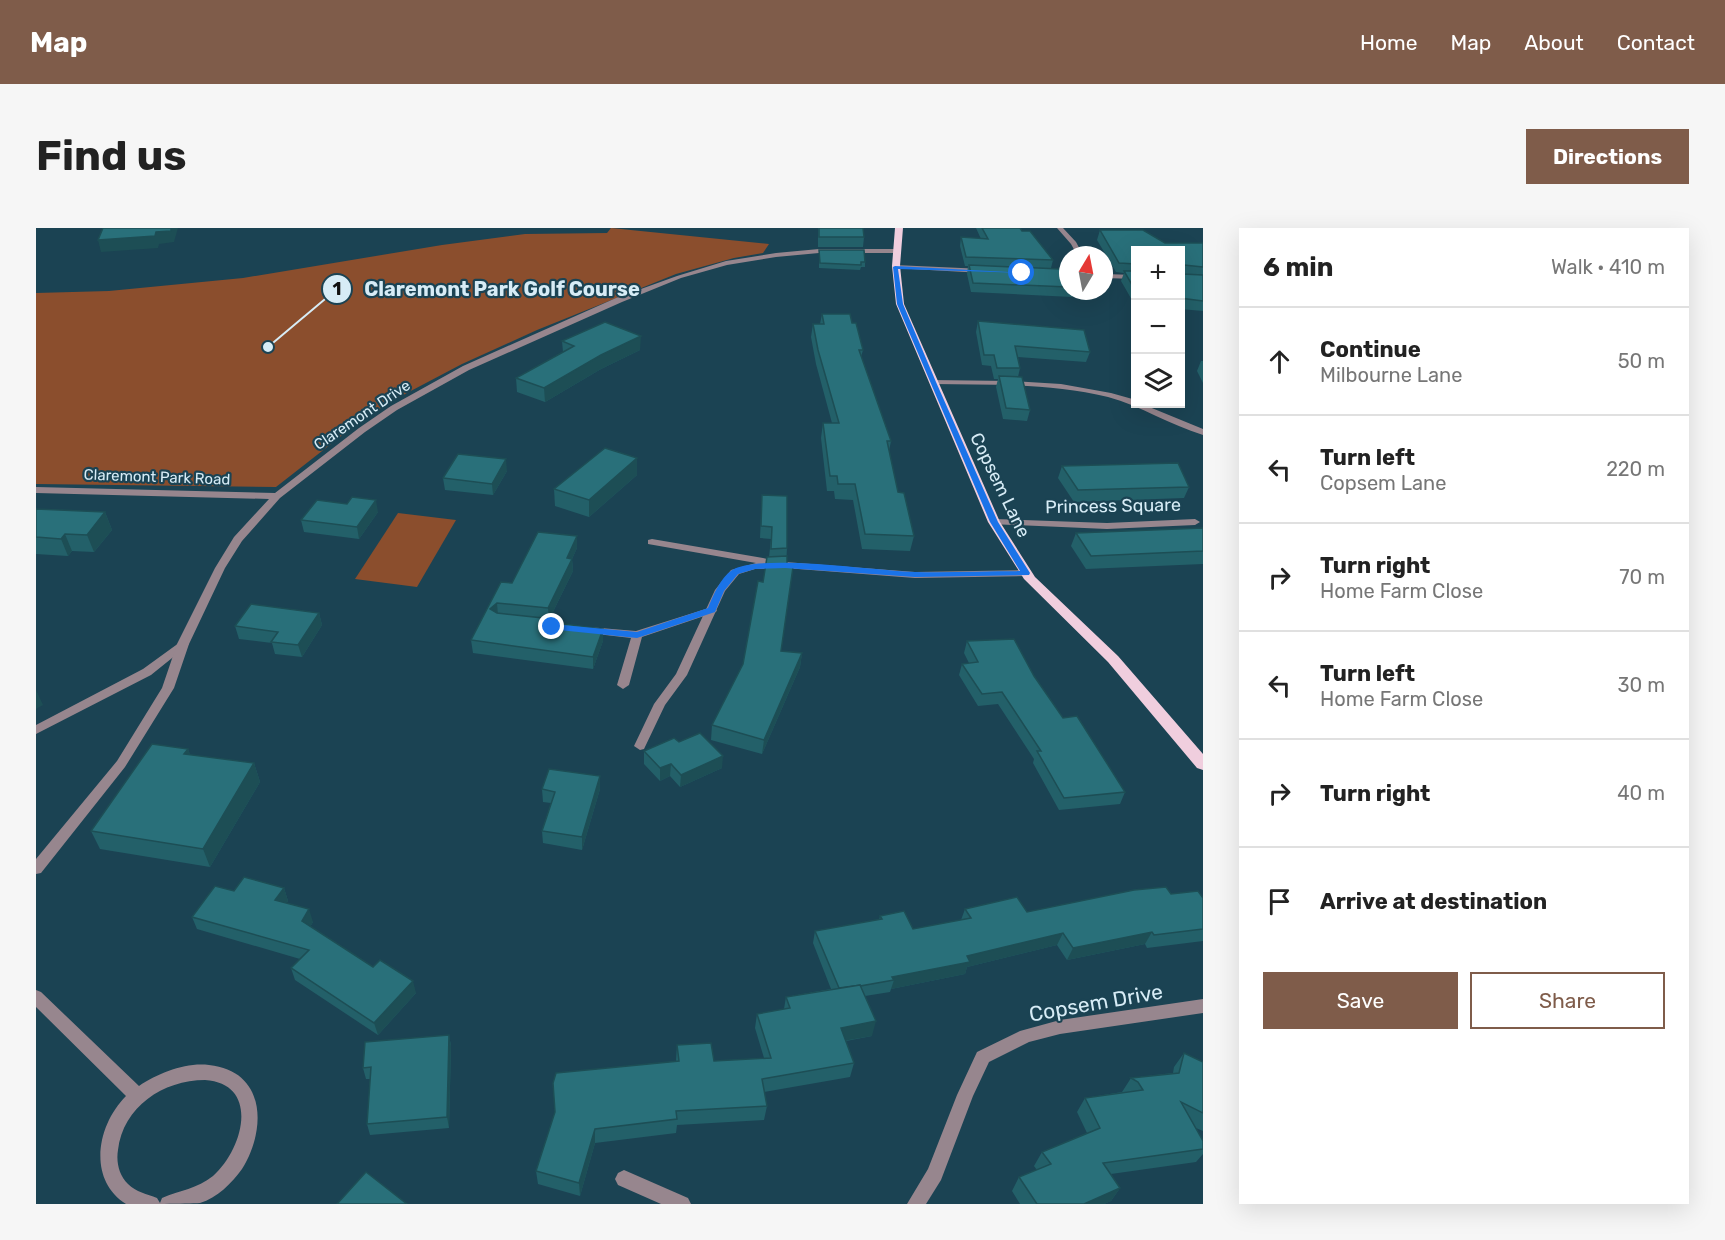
<!DOCTYPE html>
<html lang="en">
<head>
<meta charset="utf-8">
<style>
  :root { --surface:#fff; --page:#f6f6f6; --text:#222; --muted:#767676; --line:#e0e0e0; --accent:#7f5c4a }
  body { margin:0; font-family:Rubik,sans-serif; background:var(--page); color:var(--text) }
  .controls { position:absolute; right:18px; top:18px; display:grid; overflow:hidden; border-radius:0px; box-shadow:0 6px 24px #0002 }
  .controls button { width:54px; height:54px; display:grid; place-items:center; padding:0; border:0; border-bottom:2px solid var(--line); background:var(--surface); color:var(--text); font:30px sans-serif }
  .compass { position:absolute; left:1023px; top:18px; width:54px; height:54px; border-radius:50%; background:var(--surface); box-shadow:0 6px 24px #0002; rotate:10deg }
  .stop { position:absolute; width:18px; height:18px; margin:-14px; border:4px solid #1a73e8; border-radius:50%; background:#fff }
  .stop.end { background:#1a73e8; border-color:#fff; box-shadow:0 2px 6px #0008 }
  .list { margin:0; padding:0; list-style:none }
  h2 { display:flex; justify-content:space-between; align-items:center; height:78px; margin:0; padding:0 24px; font-size:26px }
  h2 small { font-size:20px; font-weight:400; color:var(--muted) }
  .list li { display:grid; grid-template-columns:39px 1fr auto; gap:18px; align-items:center; box-sizing:border-box; height:108px; padding:0 24px; border-top:2px solid var(--line) }
  .list b { display:block; font-size:22px; white-space:nowrap }
  .list p { margin:0; font-size:20px; white-space:nowrap; color:var(--muted) }
  .list em { font-size:20px; font-style:normal; color:var(--muted) }
  .actions { display:flex; gap:12px; padding:18px 24px }
  .actions a { flex:1; padding:14px 0; border:2px solid var(--accent); border-radius:0px; text-align:center; font-size:21px; color:var(--accent) }
  .actions .main { background:var(--accent); color:#fff }
  .icon { flex:none; width:33px; height:33px; fill:none; stroke:currentColor; stroke-width:2; stroke-linecap:round; stroke-linejoin:round }
  .map { position:relative; flex:none; width:1167px; height:976px; overflow:hidden; border-radius:0px }
  header { display:flex; align-items:center; gap:36px; box-sizing:border-box; height:84px; padding:0 30px; background:var(--accent); color:#fff }
  header strong { font-size:28px }
  nav { display:flex; gap:33px; margin-inline-start:auto; font-size:21px }
  .intro { display:flex; align-items:center; justify-content:space-between; box-sizing:border-box; height:144px; padding:0 36px }
  h1 { margin:0; font-size:42px }
  .button { padding:15px 27px; border-radius:0px; background:var(--accent); color:#fff; font-size:21px; font-weight:700 }
  main { display:flex; gap:36px; padding:0 36px }
  aside { flex:1; background:var(--surface); border-radius:0px; box-shadow:0 6px 24px #0002 }
  .map>svg:first-child { display:block }
</style>
</head>
<body>
<header>
<strong>Map</strong>
<nav><a>Home</a><a>Map</a><a>About</a><a>Contact</a></nav>
</header>
<div class="intro"><h1>Find us</h1><a class="button">Directions</a></div>
<main>
<div class="map">
<svg width="1167" height="976" viewBox="0 0 1167 976">
  <rect width="100%" height="100%" fill="#1b4353"/>
  <g fill="#8b4e2d">
    <path d="M575,0l158,16 -6,9 -29,5 -58,16 -139,56 -75,34 -74,39 -48,34 -64,50 -240,-3v-191l73,-2 134,-13 199,-33 83,-11 82,-1z"/>
    <path d="M362,285l58,7 -39,67 -62,-8z"/>
  </g>
  <g fill="none" stroke-linecap="round" stroke-linejoin="round">
    <g fill="#97868e" fill-rule="evenodd">
      <path d="M676,379l5,3 -1,2 -74,25 -13,48 -6,4 -6,-4 14,-47 -43,-5 -5,-3 5,-3 48,4z"/>
      <path d="M147,412l4,2 2,2 -2,2 -36,29 -115,59v-9l107,-56z"/>
      <path d="M588,942l64,28 3,6h-30l-43,-19 -3,-6 3,-6z"/>
    </g>
    <g fill="#97868e" fill-rule="evenodd">
      <path d="M1021,0h6l13,14 7,13h-6l-6,-11z"/>
      <path d="M783,21h76l3,2 -3,2h-76l-43,4 -49,8 -46,13 -59,24 -153,68 -72,40 -32,22 -85,66 -38,43 -17,27 -36,76 -15,44 -49,79 -84,106 -5,1v-15l81,-98 45,-73 15,-44 38,-76 19,-31 35,-38 -233,-6v-6l239,6 84,-65 32,-22 72,-40 153,-68 61,-22 49,-15 50,-8z"/>
      <path d="M894,152l80,1 51,3 50,9 25,7v4h6l61,25v6c-33,-10 -62,-29 -95,-38 -57,-14 -117,-12 -175,-13h-3z"/>
      <path d="M958,291l113,4 88,-4 5,3 -5,3 -88,4 -116,-5 -2,-2z"/>
      <path d="M616,311l111,19 4,1v4l18,-1 130,10 111,-2 5,3 -5,3 -111,2 -130,-10 -30,1 -16,5 -14,17 -38,84 -22,30 -21,44 -4,1 -6,-4 20,-42 22,-30 39,-84 16,-20 25,-7 -108,-19v-4z"/>
      <path d="M0,762l5,2 98,94c19,-13 47,-24 70,-21 57,6 58,64 33,104 -10,14 -25,29 -42,34 -14,1 -57,1 -74,1 -39,-25 -29,-79 0,-108l-90,-89zM169,852c56,4 38,70 8,96 -16,13 -33,14 -51,22l-2,5 -3,-5c-10,-4 -21,-6 -29,-14 -9,-9 -12,-22 -10,-34 5,-43 45,-70 87,-70z"/>
      <path d="M1167,771v14l-143,21 -31,8 -40,20 -16,34 -32,84 -15,24h-19l21,-35 29,-74 20,-43 43,-21 40,-11z"/>
    </g>
    <g fill="#97868e" fill-rule="evenodd">
      <path d="M859,37l88,4 3,2 -3,2 -90,-5v-2z"/>
      <path d="M1068,46l32,1v4l-32,-1z"/>
    </g>
    <path fill="#f0cede" fill-rule="evenodd" d="M859,0h8l-3,38 4,38 96,218 35,55 83,79 85,98v16l-6,-2 -89,-106 -84,-83 -36,-57 -92,-218 -4,-38z"/>
  </g>
  <g fill="#236069">
    <path d="M782,0h45l1,9 -1,10h-45z"/>
    <path d="M940,0h44l2,3 31,29 -2,8 17,11v12h6l-2,6 -101,-5 -4,-18 1,-8h-3l-5,-20 1,-9 20,2z"/>
    <path d="M1064,2l65,13h38v68l-23,-2v-59h-44v50h-4l-11,-19 3,-8 -8,-1 -19,-32z"/>
    <path d="M783,22l46,12v5h-4l-1,3 -41,-2z"/>
    <path d="M786,86l30,9 11,27 -2,7 30,84 -2,10 9,41 16,44 -4,15 -48,-2 -9,-49 -18,-1 -1,-8h-7l-6,-53 2,-15h9l-16,-59 -5,-27 2,-13h7z"/>
    <path d="M942,93l112,31 -4,10 -68,-5 2,11 -2,9 12,33 -3,11 -24,-2 -7,-32 2,-8h-4l-3,-13 -9,-1 -6,-33z"/>
    <path d="M526,113l78,9 -39,19 -56,33 -28,-10 -1,-14 47,-26z"/>
    <path d="M1165,133h2v22l-6,-12z"/>
    <path d="M601,230v17l-48,42 -34,-11 -1,-17z"/>
    <path d="M1026,238l127,21 -5,11 -110,4 -16,-24z"/>
    <path d="M471,243l-14,24 -48,-5 -2,-12z"/>
    <path d="M726,267l25,53 -6,103 21,2 -2,14 -38,87 -51,-14 1,-15 31,-61 26,-107 2,-18 -11,-1z"/>
    <path d="M0,281l69,3 7,18 -18,22 -22,-1 -4,5 -32,-2z"/>
    <path d="M342,284l-19,27 -55,-7 -3,-12z"/>
    <path d="M1167,300v36l-117,5 -15,-23 5,-13z"/>
    <path d="M541,308v12l-5,11 1,12 -24,49 -6,-1 1,3 59,7v12l-10,28 -120,-16 -2,-13 30,-58 11,1z"/>
    <path d="M283,385l3,12 -20,32 -27,-3 -3,-11 -33,-4 -4,-13z"/>
    <path d="M931,413l67,35 29,42 62,74 -5,12 -61,6 -26,-47 1,-4 -36,-55 -20,2 -19,-31 3,-11 7,-1 -5,-10z"/>
    <path d="M643,514l43,26 -42,19 -10,-11 -10,5 -16,-17v-13z"/>
    <path d="M152,521l2,6 64,8 6,19 -50,85 -110,-18 -9,-18z"/>
    <path d="M506,561h58l-18,61 -39,-7 -1,-12 9,-28 -8,-1z"/>
    <path d="M248,660l4,13 -2,2 27,19 -3,5 63,40 43,26 -38,42 -83,-55 -4,-12 9,-9 -103,-30 -5,-12 42,-26z"/>
    <path d="M1135,666l32,4v43l-56,7 -2,-4 -78,16 -10,-15 -90,22 -2,7 -74,15 -1,3 -25,4 7,40 -26,5 8,22 -4,14 -86,15 3,14 -3,14 -87,5 -1,8 -81,10 -15,53 -42,-12 -2,-13 140,-110 1,-16 37,16 50,-3 -9,-30 2,-14 27,-5 2,-12 45,-8 -18,-46 2,-12 64,-11 1,-4 33,13 48,-9 4,-11 62,3z"/>
    <path d="M413,807l2,11 -2,82 -79,7 -3,-11 3,-45h-4l-3,-11z"/>
    <path d="M1148,825l19,9v69l-7,-3 7,13v13l-7,8 -85,12 9,14 -9,13 -7,3h-84l-8,-13 7,-14 18,-7 -3,-4 8,-14 45,-19 -10,-21 8,-14 37,-6 9,-14 42,-5 1,-6z"/>
  </g>
  <g fill="#1d4e55">
    <path d="M135,0h7l-4,14 -15,2 -1,4 -57,4 -3,-12 58,-8z"/>
    <path d="M605,108l-1,14 -39,19 -56,33 -1,-14 57,-33z"/>
    <path d="M601,230v17l-48,42v-17z"/>
    <path d="M470,231l1,12 -14,24 -1,-11z"/>
    <path d="M340,272l2,12 -19,27 -2,-12z"/>
    <path d="M69,284l7,18 -18,22 -7,-17z"/>
    <path d="M29,306l7,17 -4,5 -7,-17z"/>
    <path d="M541,308v12l-5,11 1,12 -24,49 -1,-12 19,-50z"/>
    <path d="M461,375l1,12 -8,-6z"/>
    <path d="M283,385l3,12 -20,32 -4,-12z"/>
    <path d="M567,401v12l-10,28v-12z"/>
    <path d="M766,425l-2,14 -38,87 2,-14z"/>
    <path d="M0,462l7,15 -7,4z"/>
    <path d="M152,521l7,18 -11,-13z"/>
    <path d="M687,528l-1,12 -42,19 1,-12z"/>
    <path d="M218,535l6,19 -50,85 -7,-18z"/>
    <path d="M635,536l-1,12 -10,5v-13z"/>
    <path d="M564,548v13l-18,61v-13z"/>
    <path d="M248,660l4,13 -8,11 -5,-12z"/>
    <path d="M273,681l4,13 -7,12 -4,-13z"/>
    <path d="M1116,704l-7,12 -78,16 6,-12z"/>
    <path d="M1027,705l-6,12 -90,22 -2,7 -74,15 3,-9 -2,-3 75,-21z"/>
    <path d="M377,753l3,12 -38,42 -4,-12z"/>
    <path d="M840,793l-4,15 -35,6 4,-14z"/>
    <path d="M413,807l2,11 -2,82 -2,-11z"/>
    <path d="M559,901v14l-15,53 -1,-13z"/>
    <path d="M1084,960l-9,13 -7,3h-20z"/>
  </g>
  <g fill="#29707a" stroke="#1d4e55" stroke-width="1.5">
    <path d="M67,0h68v3l-15,1 -1,4 -57,4z"/>
    <path d="M783,0h44l1,9h-45z"/>
    <path d="M946,0h38l2,3h8l23,29 -87,-3 -5,-20 27,2z"/>
    <path d="M1064,2h43l22,13h38v24l-19,-2 -3,2 2,7 20,1v26l-23,-3v-48h-44v14l-17,-1z"/>
    <path d="M783,22h45l1,12h-4v3l-41,-2z"/>
    <path d="M933,37l91,4 8,10v8l-95,-4z"/>
    <path d="M1088,43h12v19h-1z"/>
    <path d="M786,86h28l2,9h4l7,27h-4l32,91h-4l11,51 6,1 10,43 -49,-2 -10,-50h-17l-1,-8h-7l-7,-53h16l-21,-73 -5,-26h11z"/>
    <path d="M942,93l106,9 6,22 -75,-6 5,22h-23l-3,-13h-10z"/>
    <path d="M569,94l36,14 -40,19 -57,33 -28,-10 58,-32 -12,-5z"/>
    <path d="M963,148l23,1 8,33 -24,-2z"/>
    <path d="M569,220l32,10 -48,42 -35,-11z"/>
    <path d="M422,226l48,5 -14,25 -49,-6z"/>
    <path d="M1142,235l11,24 -111,3 -16,-24z"/>
    <path d="M726,267l25,1v52l-16,1 1,-22 -11,-1z"/>
    <path d="M316,269l24,3 -19,27 -56,-7 16,-20 30,4z"/>
    <path d="M0,281l69,3 -18,23 -22,-1 -4,5 -25,-2z"/>
    <path d="M1167,300v23l-112,5 -15,-23z"/>
    <path d="M502,304l39,4 -10,22 5,1 -24,49 -51,-5 -7,6 7,4 46,5 -1,3 61,8 -10,28 -122,-17 30,-58 11,1z"/>
    <path d="M751,328v10l6,1 -12,84 21,2 -38,87 -52,-15 31,-61 15,-83 5,1 4,-25z"/>
    <path d="M215,376l68,9 -21,32 -27,-3 7,-10 -43,-6z"/>
    <path d="M978,411l20,37 29,42 14,-2 48,76 -61,6 -27,-47h4l-39,-59 -20,2 -20,-30 16,-2 -11,-21z"/>
    <path d="M664,505l23,23 -42,19 -10,-11 -11,4 -16,-17 30,-13 5,4z"/>
    <path d="M116,516l36,5 -4,5 70,9 -51,86 -112,-18z"/>
    <path d="M513,541l51,7 -18,61 -40,-6 13,-39 -13,-3z"/>
    <path d="M208,649l40,11 -9,12 34,9 -7,12 71,46 7,-7 33,21 -39,42 -83,-55 18,-18 -117,-33 23,-31 19,5z"/>
    <path d="M1130,659l5,7 27,-3 5,7v31l-49,6 -2,-3 -79,16 -10,-15 -96,23 3,6 -78,15 2,3 -34,6v-1l-21,3 -24,-57 67,-12 -2,-3 24,-5 9,18 58,-11 -6,-9 52,-12 10,15 107,-22z"/>
    <path d="M824,757l16,36 -35,7 13,35 -92,16 5,27 -91,5 1,8 -82,10 -16,54 -43,-12 19,-59 -2,-29 3,-10 123,-12 -2,-16 34,-2 3,18 57,-3 -14,-44 33,-6 -4,-11z"/>
    <path d="M413,807l-2,82 -80,7 4,-57 -8,1 2,-26z"/>
    <path d="M1148,825l19,9v51l-22,-11 22,39v8l-100,14 17,25 -36,16h-47l-18,-27 32,-13 -9,-12 58,-24 -15,-30 58,-8 -5,-8 -7,-4 48,-5z"/>
    <path d="M330,944l41,32h-70z"/>
  </g>
  <path fill="#1a73e8" d="M859,38l130,7 -127,-4 5,35 33,78 62,140 32,51 -1,2 -114,2 -130,-9 -30,1 -17,5 -14,17 -9,21 -78,26 -88,-9 -1,-2 4,-3 85,8 71,-24c5,-12 12,-30 24,-38 27,-17 146,1 183,2 35,1 70,-1 105,-1l-30,-49 -93,-218 -4,-37z"/>
  <g text-anchor="middle" stroke-width="4.5" stroke-linejoin="round" paint-order="stroke">
    <g font-size="15" fill="#d7ecf6" stroke="#1b4353">
      <text transform="translate(326 187) rotate(-34)" y="5">Claremont Drive</text>
      <text transform="translate(121 249) rotate(2)" y="5">Claremont Park Road</text>
    </g>
    <g font-size="18" fill="#d7ecf6" stroke="#1b4353">
      <text transform="translate(964 257) rotate(64)" y="6">Copsem Lane</text>
      <text transform="translate(1077 278) rotate(-1)" y="6">Princess Square</text>
    </g>
    <g font-size="21" fill="#d7ecf6" stroke="#1b4353">
      <text transform="translate(1060 775) rotate(-10)" y="7">Copsem Drive</text>
    </g>
  </g>
  <path fill="none" stroke="#d7ecf6" stroke-width="2" d="M232 119L301 61"/>
  <g fill="#d7ecf6" stroke="#1b4353" stroke-width="2">
    <circle cx="232" cy="119" r="6"/>
    <circle cx="301" cy="61" r="15"/>
  </g>
  <g font-size="18" text-anchor="middle" font-weight="bold" fill="#111">
    <text x="301" y="67">1</text>
  </g>
  <g font-size="20" text-anchor="middle" font-weight="bold" fill="#d7ecf6" stroke="#1b4353" stroke-width="4.5" stroke-linejoin="round" paint-order="stroke">
    <text x="466" y="68">Claremont Park Golf Course</text>
  </g>
</svg>
<div class="controls">
<button>+</button>
<button>−</button>
<button><svg class="icon" aria-label="layers" viewBox="0 0 24 24"><path d="M12 4l9 5-9 5-9-5zM3 14l9 5 9-5"/></svg></button>
</div>
<svg class="compass" viewBox="-18 -18 36 36"><path d="M0-13l5 13h-10z" fill="#e53935"/><path d="M0 13l5-13h-10z" fill="#767676"/></svg>
<div class="stop" style="left:986px;top:45px"></div>
<div class="stop end" style="left:516px;top:399px"></div>
</div>
<aside>
<h2>6 min<small>Walk · 410 m</small></h2>
<ul class="list">
<li><svg class="icon" aria-label="ahead" viewBox="0 0 24 24"><path d="M12 20V5M6 11l6-6 6 6"/></svg><div><b>Continue</b><p>Milbourne Lane</p></div><em>50 m</em></li>
<li><svg class="icon" aria-label="left" viewBox="0 0 24 24"><path d="M17 20v-9H6M10 6l-5 5 5 5"/></svg><div><b>Turn left</b><p>Copsem Lane</p></div><em>220 m</em></li>
<li><svg class="icon" aria-label="right" viewBox="0 0 24 24"><path d="M7 20v-9h11M14 6l5 5-5 5"/></svg><div><b>Turn right</b><p>Home Farm Close</p></div><em>70 m</em></li>
<li><svg class="icon" aria-label="left" viewBox="0 0 24 24"><path d="M17 20v-9H6M10 6l-5 5 5 5"/></svg><div><b>Turn left</b><p>Home Farm Close</p></div><em>30 m</em></li>
<li><svg class="icon" aria-label="right" viewBox="0 0 24 24"><path d="M7 20v-9h11M14 6l5 5-5 5"/></svg><div><b>Turn right</b></div><em>40 m</em></li>
<li><svg class="icon" aria-label="arrive" viewBox="0 0 24 24"><path d="M6 21V4h12l-3 4 3 4H6"/></svg><div><b>Arrive at destination</b></div></li>
</ul>
<div class="actions"><a class="main">Save</a><a>Share</a></div>
</aside>
</main>
</body>
</html>
